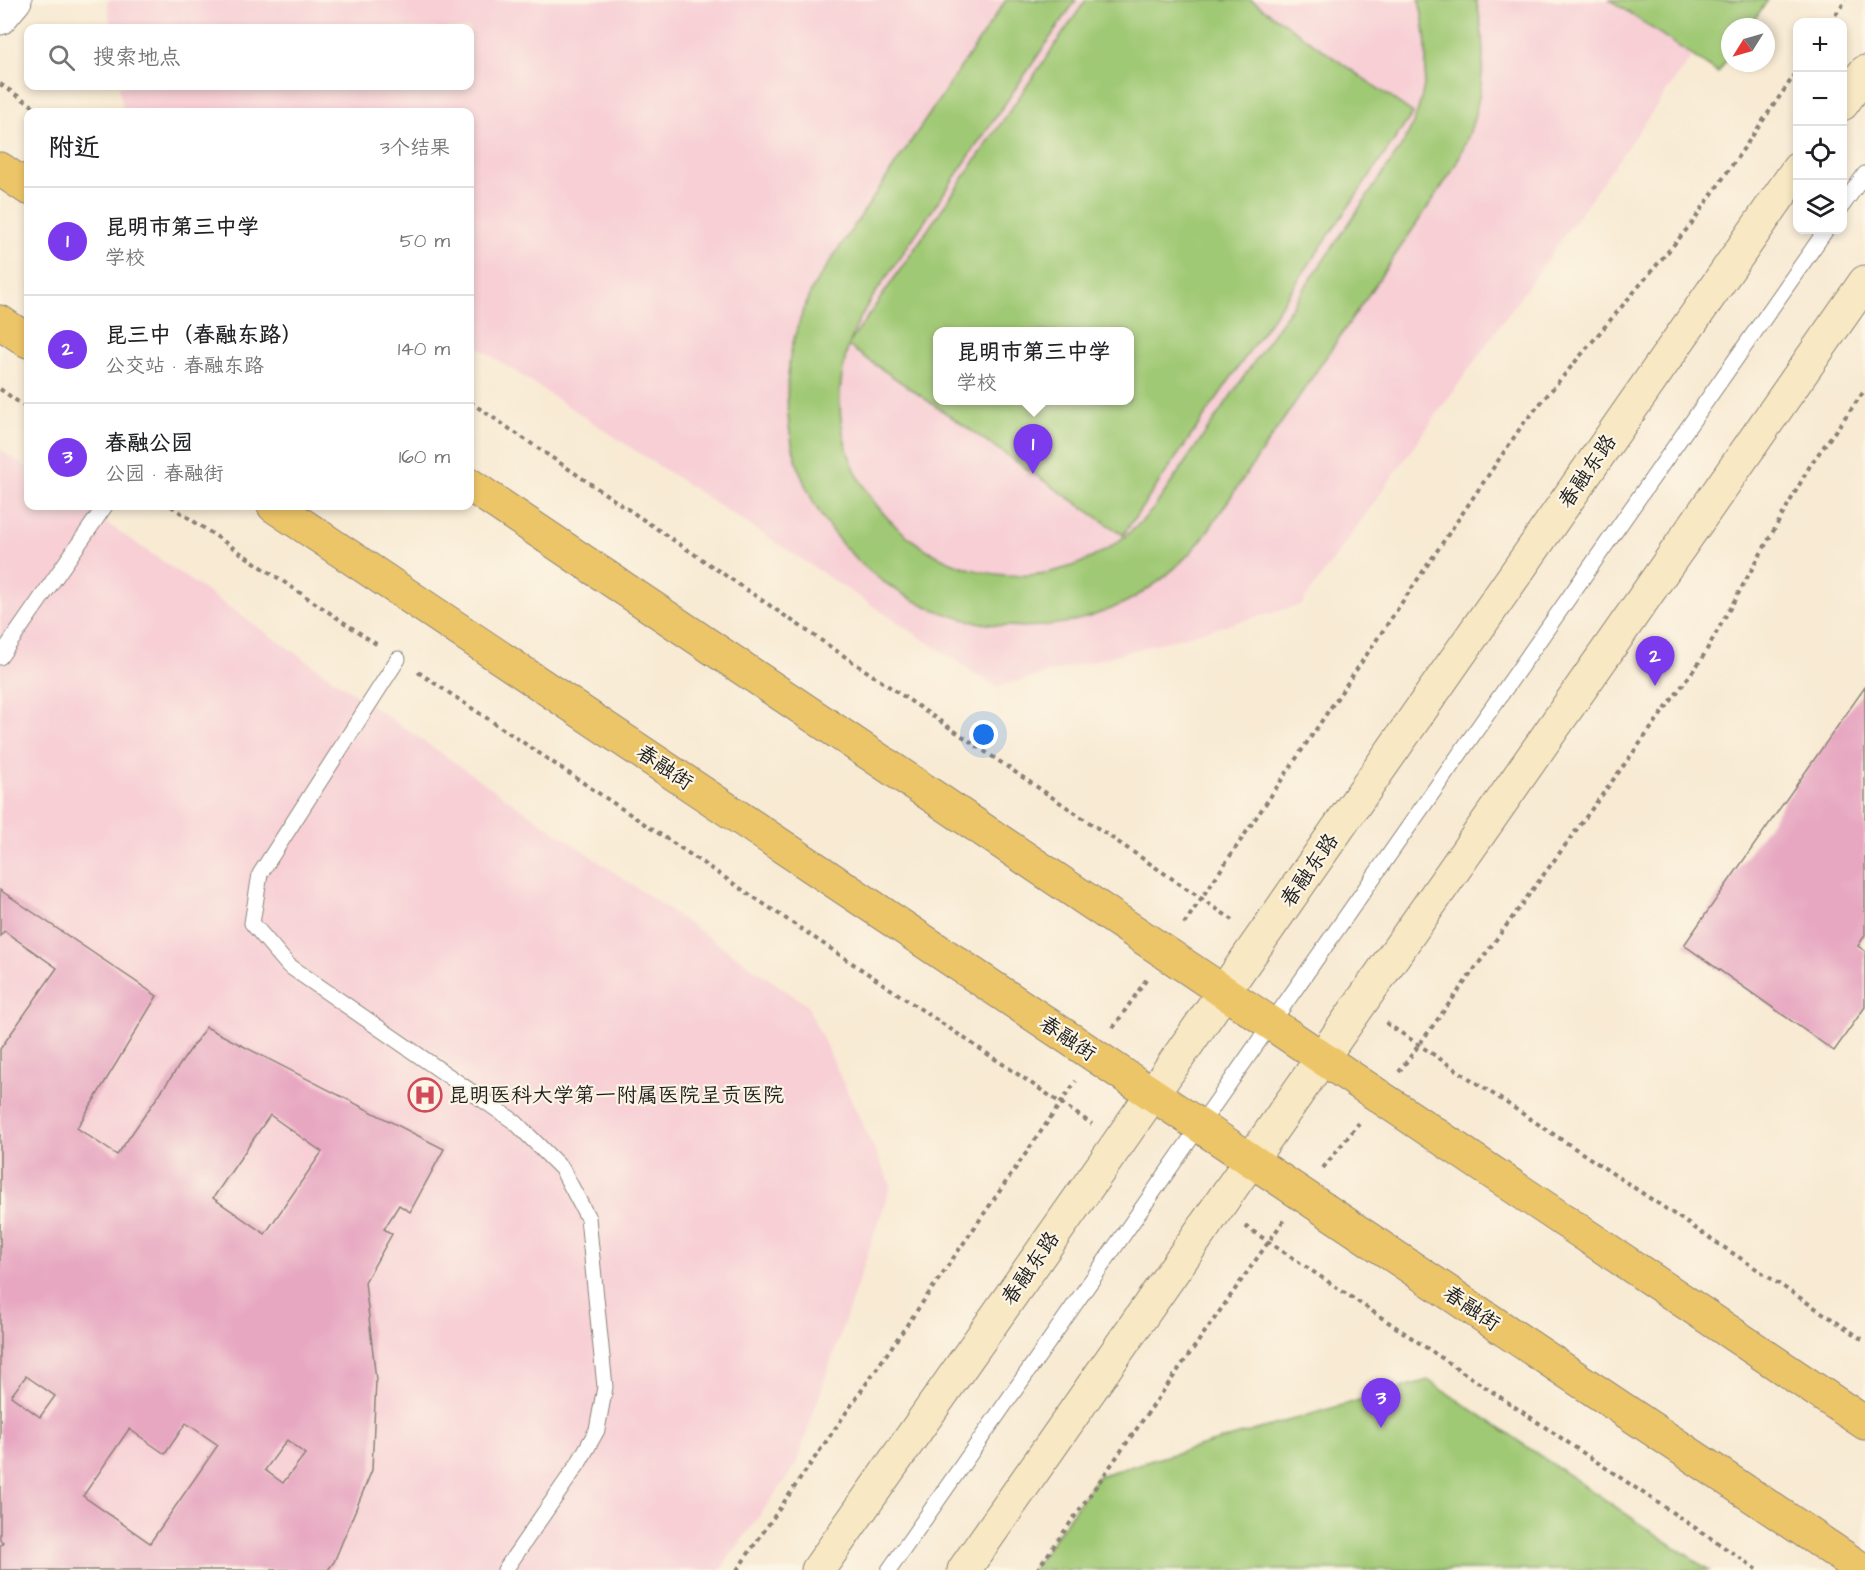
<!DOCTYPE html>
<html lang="zh">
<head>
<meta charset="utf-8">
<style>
  :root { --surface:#fff; --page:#f6f6f6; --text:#202124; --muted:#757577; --line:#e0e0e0; --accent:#7c3aed }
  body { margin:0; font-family:"Architects Daughter","LXGW WenKai TC",sans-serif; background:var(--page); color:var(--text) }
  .controls { position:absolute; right:18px; top:18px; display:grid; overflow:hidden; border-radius:12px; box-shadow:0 3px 9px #0003 }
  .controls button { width:54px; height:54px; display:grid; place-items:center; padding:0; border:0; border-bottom:2px solid var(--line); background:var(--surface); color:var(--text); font:30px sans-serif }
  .compass { position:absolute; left:1721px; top:18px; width:54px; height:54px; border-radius:50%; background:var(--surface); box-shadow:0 3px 9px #0003; rotate:233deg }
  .you { position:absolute; left:984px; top:735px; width:21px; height:21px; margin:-15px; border:4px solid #fff; border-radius:50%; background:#1a73e8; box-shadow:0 0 0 9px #1a73e833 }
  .badge { display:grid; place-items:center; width:39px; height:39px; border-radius:50%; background:var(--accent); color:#fff; font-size:20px; font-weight:700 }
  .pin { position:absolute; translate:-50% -50px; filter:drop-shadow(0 2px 3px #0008) }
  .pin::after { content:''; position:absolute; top:32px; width:21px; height:18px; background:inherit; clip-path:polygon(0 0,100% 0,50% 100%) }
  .popup { position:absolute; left:933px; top:327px; width:201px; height:78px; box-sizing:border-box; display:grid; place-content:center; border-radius:12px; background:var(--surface); filter:drop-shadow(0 2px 4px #0005); font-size:20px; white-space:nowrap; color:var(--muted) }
  .popup b { font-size:22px; color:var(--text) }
  .popup::after { content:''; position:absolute; left:50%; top:100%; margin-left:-12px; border:12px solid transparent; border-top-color:var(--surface) }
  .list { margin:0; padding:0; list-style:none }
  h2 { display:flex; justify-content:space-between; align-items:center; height:78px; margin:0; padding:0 24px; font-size:26px }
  h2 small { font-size:20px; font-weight:400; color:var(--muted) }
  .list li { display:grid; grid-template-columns:39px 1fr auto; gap:18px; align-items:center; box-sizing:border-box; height:108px; padding:0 24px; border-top:2px solid var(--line) }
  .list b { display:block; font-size:22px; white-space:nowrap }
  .list p { margin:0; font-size:20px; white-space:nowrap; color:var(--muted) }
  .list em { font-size:20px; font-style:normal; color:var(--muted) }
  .icon { flex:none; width:33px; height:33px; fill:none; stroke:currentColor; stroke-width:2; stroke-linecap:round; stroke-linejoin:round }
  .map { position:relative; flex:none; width:1865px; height:1570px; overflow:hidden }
  .search { position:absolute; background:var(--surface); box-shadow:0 3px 9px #0003; left:24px; top:24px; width:450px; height:66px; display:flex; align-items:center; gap:15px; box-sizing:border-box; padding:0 21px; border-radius:12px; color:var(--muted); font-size:22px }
  .panel { position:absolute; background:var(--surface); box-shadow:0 3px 9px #0003; left:24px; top:108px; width:450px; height:402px; border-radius:12px }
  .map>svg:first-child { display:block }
</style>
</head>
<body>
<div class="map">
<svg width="1865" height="1570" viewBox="0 0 1865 1570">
  <rect width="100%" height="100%" fill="#fcf5e5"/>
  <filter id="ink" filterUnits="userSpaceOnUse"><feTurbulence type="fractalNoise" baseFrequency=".0167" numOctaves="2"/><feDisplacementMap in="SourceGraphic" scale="12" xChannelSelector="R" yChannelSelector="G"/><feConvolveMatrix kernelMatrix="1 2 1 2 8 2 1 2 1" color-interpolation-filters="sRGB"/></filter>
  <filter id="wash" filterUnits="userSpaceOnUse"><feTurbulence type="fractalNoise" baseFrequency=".008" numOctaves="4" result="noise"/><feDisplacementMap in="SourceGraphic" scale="24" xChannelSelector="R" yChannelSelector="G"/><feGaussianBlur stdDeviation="1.35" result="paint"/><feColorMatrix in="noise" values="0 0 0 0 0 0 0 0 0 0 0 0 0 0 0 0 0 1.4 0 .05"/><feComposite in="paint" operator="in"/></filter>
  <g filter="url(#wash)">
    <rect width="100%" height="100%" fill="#f8ead3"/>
    <g fill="#f7cfd5" fill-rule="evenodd">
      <path d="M107,0h1625l-431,605 -305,82 -526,-345v-230h-347l-4,-26h351v-58h-359zM937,332h192v68h-192z"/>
      <path d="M0,449l28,19v38h54l725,499 84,180 -95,280 -76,105h-720z"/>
    </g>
    <g fill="#a0c974" stroke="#5e7248" stroke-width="1.5" fill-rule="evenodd">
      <path d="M1006,0h70l-208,304 -9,16 -10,24 237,-344h165l162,113 -290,422 -275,-189c-4,19 -9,38 -8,58 2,108 110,192 215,167 39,-9 73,-33 99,-63l243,-355c32,-49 35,-98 22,-153h57c15,59 5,120 -25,173l-248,365c-148,184 -441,60 -414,-173 3,-27 13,-53 24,-78zM937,332h192v68h-192z"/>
      <path d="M1610,0h158l-19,27h-19v28l-12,18z"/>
      <path d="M1428,1380l281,190h-677l66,-94z"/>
    </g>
    <g id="blocks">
      <g fill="#e7a7c1" fill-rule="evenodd">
        <path d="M1865,687v248l-7,11 7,5v56l-31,44 -150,-106z"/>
        <path d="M0,890l157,106 -80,132 40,27 89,-128 238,122 -34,63 -11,-7 -15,24 8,5 -27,48 11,98 -4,90 -38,92 -6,8h-328v-24l3,-4 -3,-2v-491l57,-81 -53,-37 -4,5zM270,1115l52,37 -57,82 -52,-36zM26,1376l29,20 -15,21 -29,-21zM186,1423l32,22 -68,98 -67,-47 46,-67 36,25zM287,1440l18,14 -22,29 -18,-13z"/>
      </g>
    </g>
  </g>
  <g filter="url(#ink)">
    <use href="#blocks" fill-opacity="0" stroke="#8a8378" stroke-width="1.5"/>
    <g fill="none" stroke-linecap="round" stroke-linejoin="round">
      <g stroke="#8a8378" stroke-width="17">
        <g id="service">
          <path d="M1842,206l23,-32"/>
          <path d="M0,657l105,-151"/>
          <path d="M398,659l-138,215 -8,49 36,42 227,157 47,47 26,49 17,169 -8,43 -19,34 -73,106"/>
          <path d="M889,1570l937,-1340"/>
        </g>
      </g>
      <g stroke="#8a8378" stroke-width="35">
        <path id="tertiary" d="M0,18l15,-18"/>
      </g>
      <g stroke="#8a8378" stroke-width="35">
        <g id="secondary">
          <path d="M1842,104l23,-32"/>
          <path d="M818,1570l301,-428 679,-973"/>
          <path d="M964,1570l901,-1288"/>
        </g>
      </g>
      <g stroke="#8a8378" stroke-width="35">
        <g id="primary">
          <path d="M0,169l28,19"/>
          <path d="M0,322l28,19"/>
          <path d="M470,485l1395,938"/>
          <path d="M274,506l1589,1064"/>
        </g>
      </g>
      <g stroke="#8a8378" stroke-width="4" stroke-dasharray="4.5 4.5" stroke-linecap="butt">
        <path d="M1830,22l16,-22"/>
        <path d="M0,84l42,28"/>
        <path d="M0,389l28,20"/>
        <path d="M470,402l763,518"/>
        <path d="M171,506l208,140"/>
        <path d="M418,672l674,452"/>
        <path d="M1184,924l339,-500 169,-201 106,-153"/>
        <path d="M1386,1023l479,318"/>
        <path d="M1113,1028l33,-48"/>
        <path d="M1399,1072l302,-412 110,-196 54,-74"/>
        <path d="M1323,1168l36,-45"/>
        <path d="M1245,1226l513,344"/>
        <path d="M737,1570l339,-489"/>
        <path d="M1037,1570l247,-350"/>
      </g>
      <use href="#service" stroke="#fff" stroke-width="15"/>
      <use href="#tertiary" stroke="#fff" stroke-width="33"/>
      <use href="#secondary" stroke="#f8e8c3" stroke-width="33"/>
      <use href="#primary" stroke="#edc569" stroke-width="33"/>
    </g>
  </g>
  <defs>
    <g id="hospital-ring" transform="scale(1.725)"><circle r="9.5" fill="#fcf5e5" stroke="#d1495b" stroke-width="1.5"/><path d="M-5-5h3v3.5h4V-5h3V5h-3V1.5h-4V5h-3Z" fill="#d1495b"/></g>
  </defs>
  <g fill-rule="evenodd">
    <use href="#hospital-ring" x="425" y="1095"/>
  </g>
  <g text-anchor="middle" stroke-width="4.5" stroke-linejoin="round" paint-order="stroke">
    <g font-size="21" fill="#1c1c1c" stroke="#fcf5e5">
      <text transform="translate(1587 471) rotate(-55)" y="7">春融东路</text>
      <text transform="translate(665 767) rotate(34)" y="7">春融街</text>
      <text transform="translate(1309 870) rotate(-55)" y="7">春融东路</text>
      <text transform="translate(1068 1038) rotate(34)" y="7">春融街</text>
      <text transform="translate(1030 1268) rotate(-55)" y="7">春融东路</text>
      <text transform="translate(1472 1308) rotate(34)" y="7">春融街</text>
    </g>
    <g font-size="21" fill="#1c1c1c" stroke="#fcf5e5" text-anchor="start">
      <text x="448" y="1102">昆明医科大学第一附属医院呈贡医院</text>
    </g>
  </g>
</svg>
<div class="controls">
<button>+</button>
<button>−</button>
<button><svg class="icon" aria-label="locate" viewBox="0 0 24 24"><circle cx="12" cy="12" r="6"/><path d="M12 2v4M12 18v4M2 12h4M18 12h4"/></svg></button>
<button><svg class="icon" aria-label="layers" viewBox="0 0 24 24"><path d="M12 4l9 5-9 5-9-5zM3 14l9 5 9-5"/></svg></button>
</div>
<svg class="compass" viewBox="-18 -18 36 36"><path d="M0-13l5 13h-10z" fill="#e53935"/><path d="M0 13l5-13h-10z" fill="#757577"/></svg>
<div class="you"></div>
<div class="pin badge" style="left:1033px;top:474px">1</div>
<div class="popup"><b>昆明市第三中学</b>学校</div>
<div class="pin badge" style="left:1655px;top:686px">2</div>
<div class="pin badge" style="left:1381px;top:1428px">3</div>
<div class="search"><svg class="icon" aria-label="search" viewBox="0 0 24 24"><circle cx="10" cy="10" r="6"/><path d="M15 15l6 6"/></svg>搜索地点</div>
<section class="panel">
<h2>附近<small>3个结果</small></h2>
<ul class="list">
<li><span class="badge">1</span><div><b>昆明市第三中学</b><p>学校</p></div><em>50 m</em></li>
<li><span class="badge">2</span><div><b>昆三中（春融东路）</b><p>公交站 · 春融东路</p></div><em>140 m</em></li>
<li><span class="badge">3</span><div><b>春融公园</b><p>公园 · 春融街</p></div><em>160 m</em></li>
</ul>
</section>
</div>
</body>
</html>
